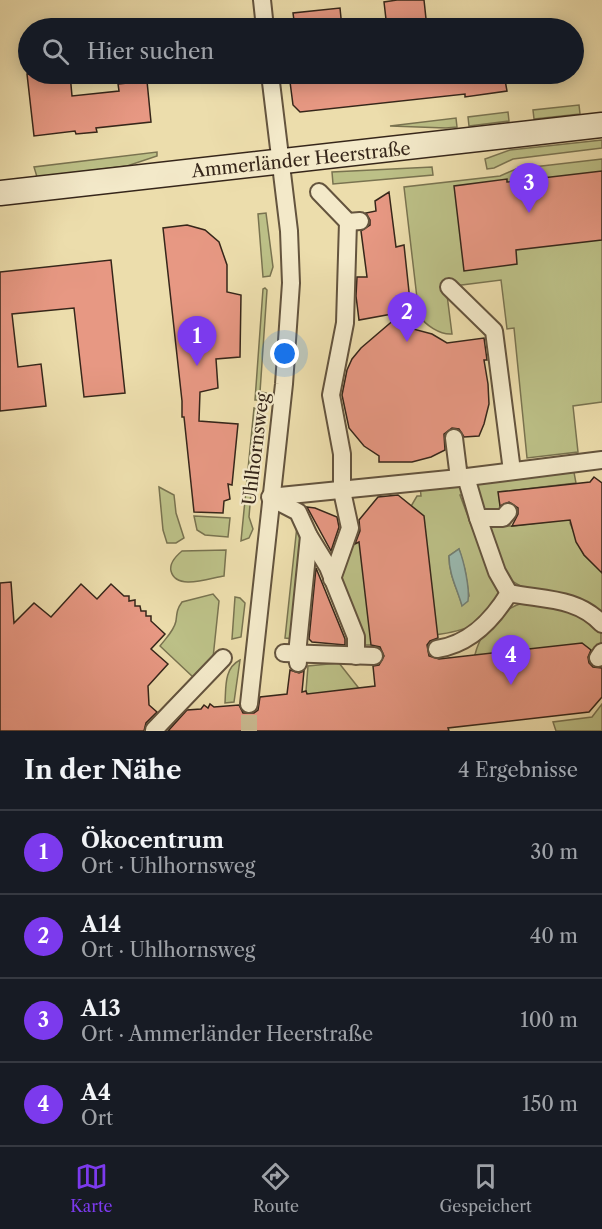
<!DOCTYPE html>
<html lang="de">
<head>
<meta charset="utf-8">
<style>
  :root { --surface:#171b24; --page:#20242c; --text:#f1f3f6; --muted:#9ea1a6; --line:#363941; --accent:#7c3aed }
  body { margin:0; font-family:"Libre Caslon Text",serif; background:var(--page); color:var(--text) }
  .you { position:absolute; left:285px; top:354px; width:21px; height:21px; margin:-15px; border:4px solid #fff; border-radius:50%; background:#1a73e8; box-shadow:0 0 0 9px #1a73e833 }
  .badge { display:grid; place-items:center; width:39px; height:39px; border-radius:50%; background:var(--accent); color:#fff; font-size:20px; font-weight:700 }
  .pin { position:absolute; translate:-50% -50px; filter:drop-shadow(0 2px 3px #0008) }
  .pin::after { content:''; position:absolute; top:32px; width:21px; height:18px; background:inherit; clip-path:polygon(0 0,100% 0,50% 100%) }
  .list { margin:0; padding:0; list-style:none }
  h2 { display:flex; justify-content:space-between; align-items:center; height:78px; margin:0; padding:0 24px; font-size:26px }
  h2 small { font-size:20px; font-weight:400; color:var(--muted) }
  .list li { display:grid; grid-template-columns:39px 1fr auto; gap:18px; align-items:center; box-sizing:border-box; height:84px; padding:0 24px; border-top:2px solid var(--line) }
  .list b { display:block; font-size:22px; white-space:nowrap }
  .list p { margin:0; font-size:20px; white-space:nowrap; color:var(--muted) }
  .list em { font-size:20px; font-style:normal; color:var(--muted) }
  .icon { flex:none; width:33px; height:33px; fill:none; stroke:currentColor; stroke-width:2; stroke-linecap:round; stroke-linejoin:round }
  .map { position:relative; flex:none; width:602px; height:731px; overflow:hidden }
  .search { position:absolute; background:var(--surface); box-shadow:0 3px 15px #0003; left:18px; right:18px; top:18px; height:66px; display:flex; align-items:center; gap:15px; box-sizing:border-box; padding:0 21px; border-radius:33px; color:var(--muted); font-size:22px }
  .sheet { height:414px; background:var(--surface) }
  nav { display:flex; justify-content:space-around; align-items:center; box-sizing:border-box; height:84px; border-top:2px solid var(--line); background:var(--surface); font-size:16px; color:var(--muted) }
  nav a { display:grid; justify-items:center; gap:3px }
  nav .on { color:var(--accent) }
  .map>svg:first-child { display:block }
</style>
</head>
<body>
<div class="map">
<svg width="602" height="731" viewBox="0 0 602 731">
  <rect width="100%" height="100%" fill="#ecddac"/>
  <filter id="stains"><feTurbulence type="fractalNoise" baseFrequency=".00333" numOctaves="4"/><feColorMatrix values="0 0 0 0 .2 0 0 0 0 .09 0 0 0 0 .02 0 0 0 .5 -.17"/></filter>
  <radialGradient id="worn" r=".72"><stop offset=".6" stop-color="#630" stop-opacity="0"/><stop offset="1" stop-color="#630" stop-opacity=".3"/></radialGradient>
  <g fill="#bcc087" stroke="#797350" stroke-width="1.5" fill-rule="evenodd">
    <path d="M579,105l1,9 -46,5 -1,-9z"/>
    <path d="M508,112l1,9 -40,5 -1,-9z"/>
    <path d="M456,118l1,9 -11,1 -56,-2z"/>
    <path d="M602,140v8l-89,11 -19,9 -7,1 -2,-10 25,-9z"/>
    <path d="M157,152v4l-30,10 -90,11 -3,-10z"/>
    <path d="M602,159v243l-29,4 5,46 -51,6 -13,-130 -7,1 -6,-49 -55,7 6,47c-12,1 -27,-9 -33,-19l-15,-128 96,-11 16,-7z"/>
    <path d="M432,167l1,8 -100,9 -1,-12z"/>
    <path d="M266,213l7,54 -3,9 -7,1 -5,-63z"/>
    <path d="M265,288l2,2 -7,102 6,1v4l-6,3h-5l8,-111z"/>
    <path d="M254,408l8,3 2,4 -2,22 -7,6 -6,74 4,12 -4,9 -8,3z"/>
    <path d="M573,467l3,16 -77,9 1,16 5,-1v5h-20l-10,-30z"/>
    <path d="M454,481l12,13 -6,1 16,43h6l18,58c-24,28 -26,34 -65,39l-25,-127 7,-12h4l-1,-10zM459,549l6,21 4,26 -7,9c-5,-17 -13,-30 -13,-49z"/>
    <path d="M159,487l15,8 2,18 8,25 -8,5h-9l-4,-13z"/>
    <path d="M194,516l36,2 -2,19 -23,-2 -8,-5z"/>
    <path d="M572,519l-2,4 14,32 18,17v47c-21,-8 -91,-31 -101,-48 -6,-13 -9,-31 -13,-45l13,-4 4,4h7z"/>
    <path d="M359,524l14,121h-11l-26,-71z"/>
    <path d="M297,526l8,17 -11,96 -9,-1z"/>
    <path d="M226,550l-2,26c-14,2 -48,15 -53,-5 -2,-8 5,-15 11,-20z"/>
    <path d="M213,594l6,7 -6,57 -20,19 -33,-31c6,-8 14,-15 16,-25 1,-9 1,-12 6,-19z"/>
    <path d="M235,597l5,1 5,5 -4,34 -9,2z"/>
    <path d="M525,602l42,2 34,27v15l-9,9 -12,-10 -106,13c7,-29 23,-47 51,-56z"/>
    <path d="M240,660l-6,42 -9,1c1,-16 -1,-35 15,-43z"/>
    <path d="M339,663l22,28 -53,6 -2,-6 2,-25z"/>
    <path d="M602,704v27h-46l-3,-9 39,-5z"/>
  </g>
  <path fill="#9abab1" stroke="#727f75" stroke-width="1.5" d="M459,549c5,12 11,40 9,52l-6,5c-5,-18 -13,-31 -13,-50z"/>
  <g fill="#e79883" stroke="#36261a" stroke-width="1.5">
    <path d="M397,0h27l3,28h-40l-3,-26z"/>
    <path d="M340,8l2,20h-47l-2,-15z"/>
    <path d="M27,74h43l2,22 47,-5 -1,-7 29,-3 4,41 -55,6 1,4 -21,2 -1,-3 -41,5z"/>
    <path d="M289,74h44l1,9 74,-9h96l3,17 -42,6v-3l-165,18 -7,-7z"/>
    <path d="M602,171v69l-86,10 1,14 -53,7 -10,-85 53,-7v3z"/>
    <path d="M389,192l7,55 8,-2 9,84 19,5 15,9 37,-5 3,22h-3l4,24 1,20 -5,20 -5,12 -15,1 -5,-8 -7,-1 -8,6 1,16 -14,7 -19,5h-33v-6l-15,-10 -15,-18 -7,-33 5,-25 5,-11 9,-11 42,-36 -44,8 -3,-24 1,-19h10l-6,-46 9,-6v-5l-4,-7 10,-2 -1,-10z"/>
    <path d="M187,225l18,5 14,12 8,23v27l14,3 -1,62 -24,2 2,29 -18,4 -1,29 39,3 -6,61 -4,-1 2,15 -6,2 -1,12 -29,-1 -10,-95h-2v-16l-19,-173z"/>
    <path d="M111,260l14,133 -41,4 -10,-89 -62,6 6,53 23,-3 5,42 -46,5v-139z"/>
    <path d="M594,477l8,6v90l-18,-18 -8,-13 -6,-22 -58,6 6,-12v-6l-9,-6 -9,4 -2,-14 92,-10z"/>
    <path d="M398,495l26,21 14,122 -8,3 -3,4 2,11 10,3 143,-16 9,7 -3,7 1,6 4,4 9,1v29l-13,15 -141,16 1,3h-281l19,-21 14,-1 3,-4 4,3 2,-4 4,3 25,-2 4,8h11l4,-3 2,-13 27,-3 3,-24 9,3 5,-2 -2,21 4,-1 1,3 68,-8 -2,-20 6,-1 5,-9 -4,-9 -9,-2 -12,-103 -4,2 5,-13 -1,-11 19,-23z"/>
    <path d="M307,507l8,1 22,9 2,10 -8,24z"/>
    <path d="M316,568l29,71v6l-33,-3 -3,-3z"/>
    <path d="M11,582l3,41 20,-20 17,14 30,-33 16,15 14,-15 13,12h5v5l6,-1v6h5l1,5h5v5h5v5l14,13 -14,15 17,15 -20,22 1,19 8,7 -11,11 -2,8h-144v-148z"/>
  </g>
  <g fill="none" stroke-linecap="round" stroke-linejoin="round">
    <path stroke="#c8b88f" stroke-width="16" stroke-dasharray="16 8" stroke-linecap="butt" d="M249,731v-27"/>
    <g stroke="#64543e" stroke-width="20">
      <g id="street">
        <path d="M262,0l3,28"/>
        <path d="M319,192l29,30 12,-1"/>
        <path d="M449,287l45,44 18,140"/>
        <path d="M454,438l5,40 143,-18"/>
        <path d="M466,477l12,41h25l5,-6"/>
        <path d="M270,497l189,-19"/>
        <path d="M271,498l27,14 11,24 19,31 28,70v19"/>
        <path d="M478,518l19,54 12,21"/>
        <path d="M332,579l18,-51 -8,-37v-37l-11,-59 14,-72 3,-101"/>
        <path d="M437,649c33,-5 55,-28 72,-56 34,7 68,4 93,31"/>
        <path d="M284,653l90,3"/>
        <path d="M598,658l4,-6"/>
        <path d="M298,663l-1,-9 12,-118"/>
        <path d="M249,704l35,-320 7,-101 -2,-52 -19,-157"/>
        <path d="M154,730l69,-72"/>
      </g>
    </g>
    <g stroke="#36261a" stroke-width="27">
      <path id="secondary" d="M0,193l602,-68"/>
    </g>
    <use href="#street" stroke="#f3e9c9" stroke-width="16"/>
    <use href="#secondary" stroke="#f3e9c9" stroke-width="24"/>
  </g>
  <g text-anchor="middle" stroke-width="4.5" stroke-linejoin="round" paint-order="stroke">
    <g font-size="18" fill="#36261a" stroke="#f3e9c9">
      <text transform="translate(301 160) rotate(-6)" y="6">Ammerländer Heerstraße</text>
      <text transform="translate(256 449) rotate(-83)" y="6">Uhlhornsweg</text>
    </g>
  </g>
  <rect width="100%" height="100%" filter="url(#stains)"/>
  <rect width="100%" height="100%" fill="url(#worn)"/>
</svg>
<div class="you"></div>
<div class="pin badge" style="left:197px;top:366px">1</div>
<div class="pin badge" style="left:407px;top:342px">2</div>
<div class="pin badge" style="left:529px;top:213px">3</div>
<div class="pin badge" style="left:511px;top:685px">4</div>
<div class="search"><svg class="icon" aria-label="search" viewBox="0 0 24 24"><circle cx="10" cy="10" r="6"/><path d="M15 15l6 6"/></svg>Hier suchen</div>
</div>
<section class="sheet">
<h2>In der Nähe<small>4 Ergebnisse</small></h2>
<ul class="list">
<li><span class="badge">1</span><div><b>Ökocentrum</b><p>Ort · Uhlhornsweg</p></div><em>30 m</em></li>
<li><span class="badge">2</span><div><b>A14</b><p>Ort · Uhlhornsweg</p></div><em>40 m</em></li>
<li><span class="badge">3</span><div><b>A13</b><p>Ort · Ammerländer Heerstraße</p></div><em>100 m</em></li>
<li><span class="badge">4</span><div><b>A4</b><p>Ort</p></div><em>150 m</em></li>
</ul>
</section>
<nav>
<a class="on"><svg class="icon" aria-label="map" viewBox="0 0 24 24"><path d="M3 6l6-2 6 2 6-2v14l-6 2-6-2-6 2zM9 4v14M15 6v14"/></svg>Karte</a>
<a><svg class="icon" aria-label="directions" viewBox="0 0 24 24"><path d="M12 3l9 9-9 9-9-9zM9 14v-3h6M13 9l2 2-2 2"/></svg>Route</a>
<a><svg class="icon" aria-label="saved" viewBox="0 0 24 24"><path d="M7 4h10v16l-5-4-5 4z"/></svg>Gespeichert</a>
</nav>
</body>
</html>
